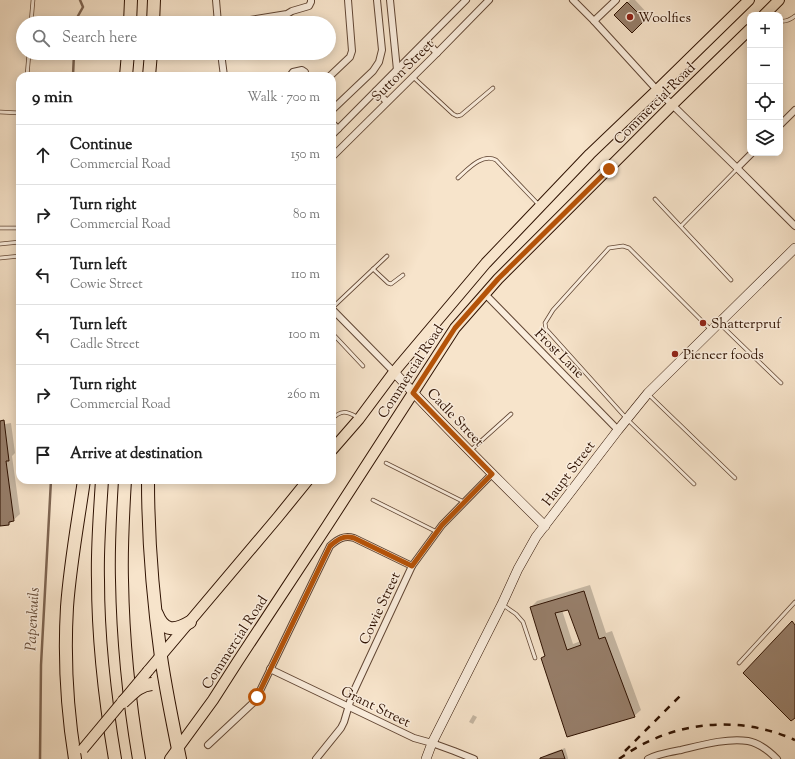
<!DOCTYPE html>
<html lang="en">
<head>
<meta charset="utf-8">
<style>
  :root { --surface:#fff; --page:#f2f2f2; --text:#222; --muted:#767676; --line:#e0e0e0 }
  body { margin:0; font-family:"Sorts Mill Goudy",serif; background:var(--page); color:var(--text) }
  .controls { position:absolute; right:12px; top:12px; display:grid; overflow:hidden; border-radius:8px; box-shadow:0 2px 10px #0003 }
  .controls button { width:36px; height:36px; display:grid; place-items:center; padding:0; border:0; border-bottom:1px solid var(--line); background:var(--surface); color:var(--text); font:20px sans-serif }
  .stop { position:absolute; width:12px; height:12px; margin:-9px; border:3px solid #b45309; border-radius:50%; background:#fff }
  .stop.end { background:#b45309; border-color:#fff; box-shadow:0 1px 4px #0008 }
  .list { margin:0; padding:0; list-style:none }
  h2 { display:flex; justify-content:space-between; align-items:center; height:52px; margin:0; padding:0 16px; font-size:17px }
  h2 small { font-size:13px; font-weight:400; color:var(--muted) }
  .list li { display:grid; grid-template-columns:26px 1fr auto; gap:12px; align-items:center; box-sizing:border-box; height:60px; padding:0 16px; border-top:1px solid var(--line) }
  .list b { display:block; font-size:15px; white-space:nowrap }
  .list p { margin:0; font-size:13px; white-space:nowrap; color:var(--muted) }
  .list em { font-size:13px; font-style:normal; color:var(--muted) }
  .icon { flex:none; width:22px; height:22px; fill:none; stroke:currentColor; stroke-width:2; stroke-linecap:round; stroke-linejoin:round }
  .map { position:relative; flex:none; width:795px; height:759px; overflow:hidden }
  .search { position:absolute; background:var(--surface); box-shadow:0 2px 10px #0003; left:16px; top:16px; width:320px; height:44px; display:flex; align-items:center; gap:10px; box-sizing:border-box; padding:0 14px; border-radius:22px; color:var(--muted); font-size:15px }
  .panel { position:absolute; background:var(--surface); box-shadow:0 2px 10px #0003; left:16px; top:72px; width:320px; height:412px; border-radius:12px }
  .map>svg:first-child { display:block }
</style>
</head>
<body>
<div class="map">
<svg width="795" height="759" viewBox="0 0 795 759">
  <rect width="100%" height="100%" fill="#f7e4cb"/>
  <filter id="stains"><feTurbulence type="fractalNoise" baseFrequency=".005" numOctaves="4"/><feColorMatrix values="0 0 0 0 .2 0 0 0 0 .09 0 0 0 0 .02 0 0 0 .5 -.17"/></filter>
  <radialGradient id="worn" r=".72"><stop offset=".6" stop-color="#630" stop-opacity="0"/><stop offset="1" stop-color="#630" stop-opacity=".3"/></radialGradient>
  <g fill="#0003" fill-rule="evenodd">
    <path d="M630,0h5l14,15 -17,17 -16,-17z"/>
    <path d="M11,423l4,30 -3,3 8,58 -11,10 -9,1v-100z"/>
    <path d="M590,585l16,48 6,-2 29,79 -7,6 -92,-58 4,-4 -15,-47 6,-6zM569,608l12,33 -8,3 -11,-34z"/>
    <path d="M473,715l4,2 -4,7 -4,-2z"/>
    <path d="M565,748l3,10v1h-22l-1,-2 3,-3z"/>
  </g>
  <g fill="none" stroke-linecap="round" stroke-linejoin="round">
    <g stroke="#7e6552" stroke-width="2.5">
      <path d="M74,23l9,-16 -3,-7"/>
      <path d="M73,76l1,-23"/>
      <path d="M40,759l1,-94 10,-185"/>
    </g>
  </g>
  <g fill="#977f6b" stroke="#2f1202" fill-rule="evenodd">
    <path d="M627,2l18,18 -13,13 -18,-18z"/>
    <path d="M4,420l5,41h-3l8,60 -5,1v3l-9,1v-105z"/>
    <path d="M584,591l15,48 6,-2 30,80 -68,20 -26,-79 4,-2 -15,-49zM568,610l13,35 -14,5 -12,-37z"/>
    <path d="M792,621l3,4v93l-4,3 -48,-48z"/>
    <path d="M562,750l3,9h-25v-1z"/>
  </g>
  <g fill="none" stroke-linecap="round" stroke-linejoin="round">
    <g stroke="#614634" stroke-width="4.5">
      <g id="lane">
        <path d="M780,21c6,1 10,-1 15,-5"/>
        <path d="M31,23l2,-23"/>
        <path d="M27,76l2,-23"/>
        <path d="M413,77l40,37 4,2 4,-1 32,-27"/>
        <path d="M0,112l20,1"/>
        <path d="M20,169v2"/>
        <path d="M458,178c10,-9 24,-25 38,-18l43,45"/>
        <path d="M655,199l76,81"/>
        <path d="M332,216h1"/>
        <path d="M681,226l56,-57"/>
        <path d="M0,228h20"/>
        <path d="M0,244l20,-2"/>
        <path d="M0,258l20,-2"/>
        <path d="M373,269l15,14 3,1 12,-9"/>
        <path d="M332,308l55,-52"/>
        <path d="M720,324l61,59"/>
        <path d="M332,333l31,33"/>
        <path d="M649,395l86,83"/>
        <path d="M332,419c9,-9 14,-8 25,-2"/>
        <path d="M471,450l40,-36"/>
        <path d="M386,463l78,39"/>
        <path d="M694,484l-67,-65 -81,-90 -1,-6 8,-13 56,-62 14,-2 6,2 81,81"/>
        <path d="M373,500l64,32"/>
        <path d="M503,605l13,9 7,8 12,36"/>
        <path d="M739,663l56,-61"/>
      </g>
    </g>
    <g stroke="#614634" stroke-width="8">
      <g id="street">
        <path d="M216,0l2,23"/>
        <path d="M390,0l7,70"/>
        <path d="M573,0l21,21 63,69 80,78 58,58"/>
        <path d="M594,21l22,-21"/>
        <path d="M232,23l55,-9 5,-3 17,-5 2,-4v-2"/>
        <path d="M426,41l11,12"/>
        <path d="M221,53l3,23"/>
        <path d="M290,76l3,-4 9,-2 3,2v4"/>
        <path d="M330,76l20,-19 2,-6 -4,-51"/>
        <path d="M376,91l11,11"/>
        <path d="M332,110l41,-39 6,-9 3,-12 -5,-50"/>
        <path d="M332,123l6,6"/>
        <path d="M780,125l15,-15"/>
        <path d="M332,135l134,-135"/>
        <path d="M332,157l105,-104 52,-53"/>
        <path d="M737,168l15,-15"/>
        <path d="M485,294l133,136"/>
        <path d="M332,309l62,63"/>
        <path d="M270,669l144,69 18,5 22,8 20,8"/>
        <path d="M208,745l46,-43 3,-5 73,-151c8,-7 14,-11 24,-8l58,28"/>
        <path d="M316,759l25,-31 3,-6 8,-27 60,-129 30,-41 50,-51"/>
        <path d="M648,759c10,-5 22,-7 33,-9 21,-5 45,-12 67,-9 11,2 21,10 29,18"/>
      </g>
    </g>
    <g stroke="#2f1202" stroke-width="10">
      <g id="secondary">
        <path d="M394,372c49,53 100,104 151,154"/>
        <path d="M426,759l6,-16 70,-139 16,-35 18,-32 82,-107 30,-37 147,-145"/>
      </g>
    </g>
    <g stroke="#2f1202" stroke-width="12">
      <g id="primary">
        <path d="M764,15l15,-15"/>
        <path d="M332,450l27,-31 35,-47 92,-109 104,-109 67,-64 92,-90"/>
        <path d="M148,671l130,-154 30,-37"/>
        <path d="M170,759l43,-59 25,-39 89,-135 128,-198 43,-49 175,-175 77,-75"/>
      </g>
    </g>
    <g stroke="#2f1202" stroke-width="14">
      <g id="highway">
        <path d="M130,23l1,-23"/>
        <path d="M153,23l1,-23"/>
        <path d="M126,76l2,-23"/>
        <path d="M149,76l2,-23"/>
        <path d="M102,480c-2,33 -5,67 -4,100 0,60 7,120 17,179"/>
        <path d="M125,480c-2,33 -4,67 -3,100 1,60 7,120 17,179"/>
        <path d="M148,480c0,59 5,119 13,177 5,34 12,68 19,102"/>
        <path d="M157,614c7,18 18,17 33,8"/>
        <path d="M75,759c-8,-50 -11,-101 -8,-152 3,-42 11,-85 17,-127"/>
      </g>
    </g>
    <path stroke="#2f1202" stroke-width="1.5" stroke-dasharray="1 2" stroke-linecap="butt" d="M411,366l6,5"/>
    <use href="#lane" stroke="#faeddd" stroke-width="3"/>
    <use href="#street" stroke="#faeddd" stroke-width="6"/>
    <use href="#secondary" stroke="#faeddd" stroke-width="9"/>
    <use href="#primary" stroke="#f7e4cb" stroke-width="10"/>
    <use href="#highway" stroke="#f7e4cb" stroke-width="12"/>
    <g stroke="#2f1202" stroke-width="2.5" stroke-dasharray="7 7" stroke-linecap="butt">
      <path d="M625,751l57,-57"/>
      <path d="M619,759c52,-38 118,-45 176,-19"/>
    </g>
    <g stroke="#2f1202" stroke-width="12" stroke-linecap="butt">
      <path id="primary-bridge" d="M83,749l65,-78"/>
    </g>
    <g stroke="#2f1202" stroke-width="14" stroke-linecap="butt">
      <path id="highway-bridge" d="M123,702c9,-8 16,-17 29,-18"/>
    </g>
    <use href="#primary-bridge" stroke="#f7e4cb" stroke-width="10"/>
    <use href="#highway-bridge" stroke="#f7e4cb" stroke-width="12"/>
  </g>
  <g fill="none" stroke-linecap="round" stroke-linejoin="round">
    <path stroke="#b45309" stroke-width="5" d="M257,697l73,-151c8,-7 14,-11 24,-8l58,28 30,-41 50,-51 -79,-81 42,-65 43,-49 111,-110"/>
  </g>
  <g fill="#8f2418" stroke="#faeddd" stroke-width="1.5">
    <circle cx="630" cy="17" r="4"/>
    <circle cx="703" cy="323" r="4"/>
    <circle cx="675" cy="354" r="4"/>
  </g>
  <g text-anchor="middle" stroke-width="3" stroke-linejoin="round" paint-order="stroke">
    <g font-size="14" fill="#2f1202" stroke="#faeddd" text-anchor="start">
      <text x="638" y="22">Woolfies</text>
      <text x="711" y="328">Shatterpruf</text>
      <text x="683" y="359">Pieneer foods</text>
    </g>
    <g font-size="14" fill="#2f1202" stroke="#faeddd">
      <text transform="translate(402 70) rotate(-45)" y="5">Sutton Street</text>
      <text transform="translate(654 103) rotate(-45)" y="5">Commercial Road</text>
      <text transform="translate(560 353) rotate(45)" y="5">Frost Lane</text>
      <text transform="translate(410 371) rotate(-57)" y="5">Commercial Road</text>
      <text transform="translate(456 417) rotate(46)" y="5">Cadle Street</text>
      <text transform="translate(568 473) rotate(-53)" y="5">Haupt Street</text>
      <text transform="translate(379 608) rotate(-65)" y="5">Cowie Street</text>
      <text transform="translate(234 642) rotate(-57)" y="5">Commercial Road</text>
      <text transform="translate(376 706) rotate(26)" y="5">Grant Street</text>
    </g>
    <g font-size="15" font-style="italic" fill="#644a37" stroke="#faeddd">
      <text transform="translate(32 619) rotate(-87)" y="5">Papenkuils</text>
    </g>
  </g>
  <rect width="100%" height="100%" filter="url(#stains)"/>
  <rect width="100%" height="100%" fill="url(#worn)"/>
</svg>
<div class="controls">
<button>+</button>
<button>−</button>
<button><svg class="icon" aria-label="locate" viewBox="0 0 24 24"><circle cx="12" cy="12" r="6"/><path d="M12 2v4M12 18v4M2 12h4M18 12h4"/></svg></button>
<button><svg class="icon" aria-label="layers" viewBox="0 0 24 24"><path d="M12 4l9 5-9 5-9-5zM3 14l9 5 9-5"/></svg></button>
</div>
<div class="stop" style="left:257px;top:697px"></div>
<div class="stop end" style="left:609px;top:169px"></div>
<div class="search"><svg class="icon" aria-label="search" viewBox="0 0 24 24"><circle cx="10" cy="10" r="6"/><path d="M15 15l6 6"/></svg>Search here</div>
<section class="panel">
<h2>9 min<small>Walk · 700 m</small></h2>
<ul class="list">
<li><svg class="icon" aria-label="ahead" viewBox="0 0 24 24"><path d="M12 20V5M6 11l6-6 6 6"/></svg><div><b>Continue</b><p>Commercial Road</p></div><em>150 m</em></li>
<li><svg class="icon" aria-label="right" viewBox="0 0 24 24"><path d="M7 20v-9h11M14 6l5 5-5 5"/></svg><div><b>Turn right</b><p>Commercial Road</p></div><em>80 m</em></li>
<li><svg class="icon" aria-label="left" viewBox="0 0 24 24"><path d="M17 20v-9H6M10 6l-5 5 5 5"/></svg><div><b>Turn left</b><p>Cowie Street</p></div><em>110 m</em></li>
<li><svg class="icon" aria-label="left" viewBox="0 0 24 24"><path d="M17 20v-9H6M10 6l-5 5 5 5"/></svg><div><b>Turn left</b><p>Cadle Street</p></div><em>100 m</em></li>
<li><svg class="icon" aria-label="right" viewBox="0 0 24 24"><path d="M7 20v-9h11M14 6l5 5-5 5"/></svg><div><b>Turn right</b><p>Commercial Road</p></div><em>260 m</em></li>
<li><svg class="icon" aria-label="arrive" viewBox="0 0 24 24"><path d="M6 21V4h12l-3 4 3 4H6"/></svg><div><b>Arrive at destination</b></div></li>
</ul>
</section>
</div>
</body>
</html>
